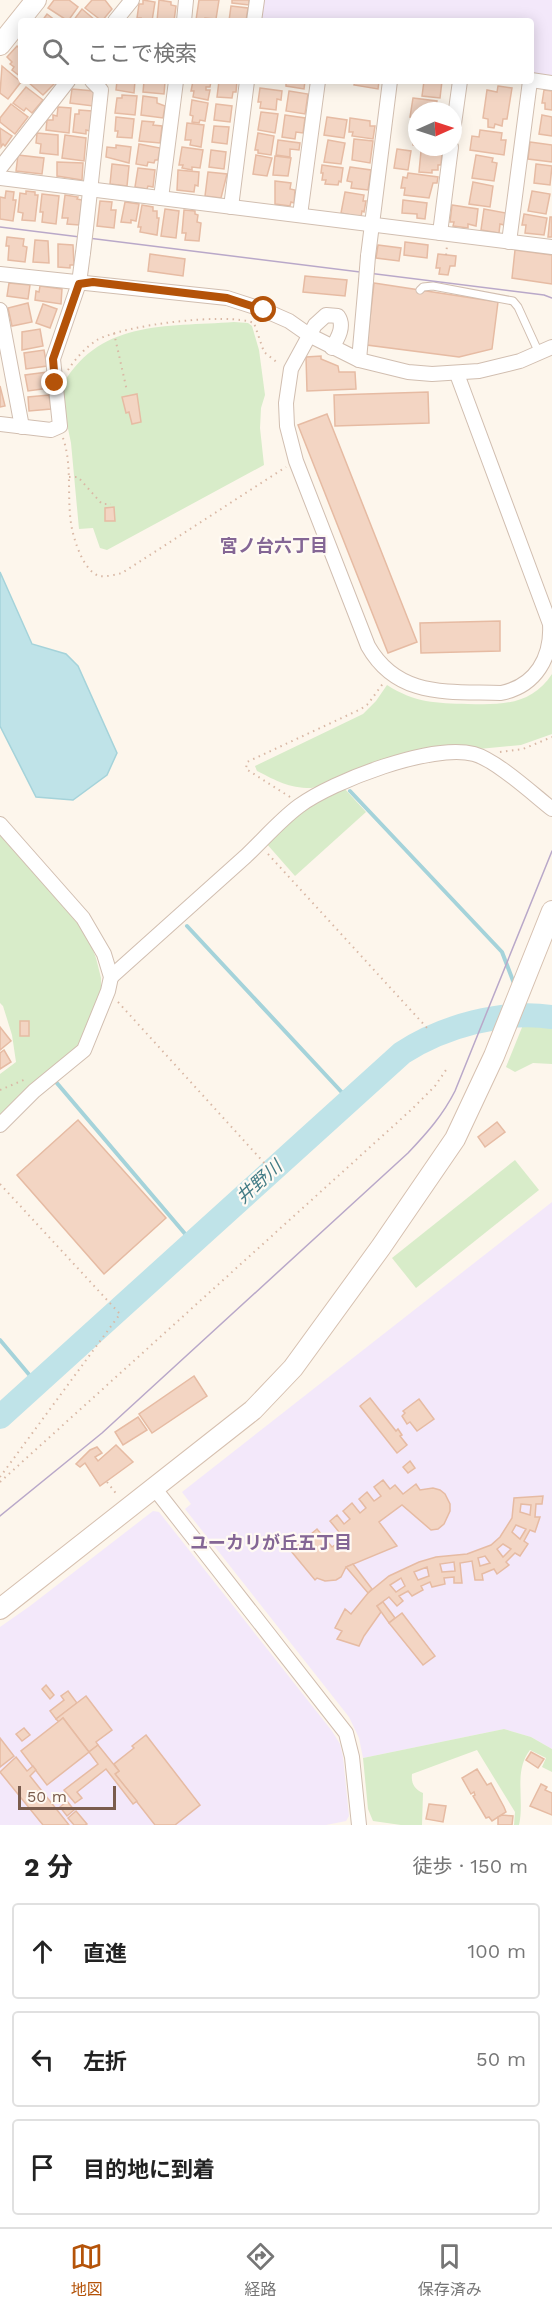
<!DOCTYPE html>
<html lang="ja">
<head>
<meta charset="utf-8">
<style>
  :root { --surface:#fff; --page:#f2f2f2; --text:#222; --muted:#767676; --line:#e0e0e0; --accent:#b45309 }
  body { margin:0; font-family:"Work Sans","Noto Sans JP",sans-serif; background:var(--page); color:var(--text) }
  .compass { position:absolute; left:408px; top:102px; width:54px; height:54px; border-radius:50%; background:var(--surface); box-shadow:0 3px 15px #0003; rotate:87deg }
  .scale { position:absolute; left:18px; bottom:15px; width:98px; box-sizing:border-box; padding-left:6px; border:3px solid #7a5c4d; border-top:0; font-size:16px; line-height:21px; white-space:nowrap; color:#7a5c4d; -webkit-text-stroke:4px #fffaf3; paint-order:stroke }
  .stop { position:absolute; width:18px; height:18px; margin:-14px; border:4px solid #b45309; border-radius:50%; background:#fff }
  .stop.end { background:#b45309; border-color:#fff; box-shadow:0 2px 6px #0008 }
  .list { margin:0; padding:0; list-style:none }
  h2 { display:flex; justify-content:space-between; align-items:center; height:78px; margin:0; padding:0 24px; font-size:26px }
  h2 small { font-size:20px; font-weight:400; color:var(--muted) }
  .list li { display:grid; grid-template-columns:39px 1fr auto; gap:18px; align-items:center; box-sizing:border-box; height:96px; margin:0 12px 12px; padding:0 12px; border:2px solid var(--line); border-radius:6px }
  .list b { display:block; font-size:22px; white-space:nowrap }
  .list em { font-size:20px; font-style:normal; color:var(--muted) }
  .icon { flex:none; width:33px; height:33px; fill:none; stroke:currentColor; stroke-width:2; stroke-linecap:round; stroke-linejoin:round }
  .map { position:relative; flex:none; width:552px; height:1825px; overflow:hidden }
  .search { position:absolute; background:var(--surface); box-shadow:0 3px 15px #0003; left:18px; right:18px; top:18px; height:66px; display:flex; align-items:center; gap:15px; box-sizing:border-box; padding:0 21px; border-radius:6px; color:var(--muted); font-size:22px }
  .sheet { height:402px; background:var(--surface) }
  nav { display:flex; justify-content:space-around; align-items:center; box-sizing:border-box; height:84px; border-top:2px solid var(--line); background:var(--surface); font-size:16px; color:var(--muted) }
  nav a { display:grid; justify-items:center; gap:3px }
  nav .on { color:var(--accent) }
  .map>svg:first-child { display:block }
</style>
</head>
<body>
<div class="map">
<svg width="552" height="1825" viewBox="0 0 552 1825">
  <rect width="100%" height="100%" fill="#fdf6ec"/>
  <g fill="#f3e8fa">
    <path d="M263,0h289v76l-21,-3v-52h-270z"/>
    <path d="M552,1202v547l-21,-12 -27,-8 -141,29 -4,-20 -10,-21 -164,-208 6,-5 -9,-12z"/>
    <path d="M153,1511l6,1 173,219 8,13 3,13 6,59 -3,5 -20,4h-326v-198l30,-21z"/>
  </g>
  <g fill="#d8ecc9">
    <path d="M234,322l14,1 4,3 7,24 6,45 -4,13 -1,20 4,37 -157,85 -7,-2 -7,-20 -14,1 -8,-86 -11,-53c36,-71 106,-63 174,-68z"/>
    <path d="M552,674v60l-31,11 -42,4 -168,39c-23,0 -34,-7 -54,-17l-2,-5 108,-52 13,-13 11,-16c28,18 49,18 81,19 33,1 64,1 84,-30z"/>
    <path d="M344,788l22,24 -71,64 -29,-33 36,-32z"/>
    <path d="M0,830l78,92 12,20 6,16 5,20v14l-20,56 -81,70v-44l16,-12 -4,-27 -9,-29 -3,-3z"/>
    <path d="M525,1020l27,2v42l-19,-1 -18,9 -9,-5z"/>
    <path d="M515,1160l24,30 -123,98 -24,-30z"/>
    <path d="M504,1729l27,8 21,12v23l-10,-5 4,-9 -16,-8c-17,22 -5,49 -11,75h-5l1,-13 -38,-62 -65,24c-1,9 2,15 11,19l-1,32h-21l-28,-4 -5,-12 -5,-51z"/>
  </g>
  <path fill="#bfe3e8" stroke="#a5d3da" stroke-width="1.5" d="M0,572l32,72 34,10 12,12 39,87 -10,22 -34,25 -37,-3 -36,-71z"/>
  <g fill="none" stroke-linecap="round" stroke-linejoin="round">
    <g stroke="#a5d3da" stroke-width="4">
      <path d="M350,791l152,161 13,34"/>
      <path d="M187,926l162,174"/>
      <path d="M523,1007l3,8"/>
      <path d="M56,1082l136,160"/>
      <path d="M0,1340l37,44"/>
    </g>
    <path stroke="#bfe3e8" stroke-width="24" d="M0,1417l402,-364c41,-27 101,-43 150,-36"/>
  </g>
  <g fill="#f3d5c3" stroke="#e6bba3" stroke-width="1.5" fill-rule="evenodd">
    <path d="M54,0h15l9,7 -10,14 -20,-13z"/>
    <path d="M92,0h13l7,9 -10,12 -17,-13z"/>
    <path d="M143,0l12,2 -3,19h-12l1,-3h-4l2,-14h4z"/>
    <path d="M159,0l12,2v3l5,1 -2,15h-17z"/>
    <path d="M199,0h20l-3,19 -11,-1v3l-9,-1z"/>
    <path d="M232,0h17v5l-17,-2z"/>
    <path d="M231,6l17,2 -2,13h-17z"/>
    <path d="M82,9l13,11 -1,1h-21z"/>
    <path d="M47,14l9,7h-14z"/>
    <path d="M17,46l4,4v27l-9,-7 2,-3 -4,-3 2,-2 -5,-5z"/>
    <path d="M2,66l19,16 -13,17 -8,-6z"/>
    <path d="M31,81h24l1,1 -13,13 -14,-12z"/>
    <path d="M117,81h18l-1,12 -18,-3z"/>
    <path d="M144,81l21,1 -1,12 -21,-2z"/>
    <path d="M193,81h18l-1,6h-4v3h4l-2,10 -15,-3 1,-6h-3z"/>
    <path d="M219,81h18l-1,11h-3l-1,6 -15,-1z"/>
    <path d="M286,81h19l-1,8 -18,-3z"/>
    <path d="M355,81h24l-1,8 -24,-4z"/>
    <path d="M424,81h18l-2,17 -18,-2z"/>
    <path d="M498,86l14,2 -5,31h-4l-1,7 -7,-2 -1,4 -6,-1v-8l-5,-1 4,-28 10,2z"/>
    <path d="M26,87l17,13 -11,13 -6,-5 -2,3 -11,-8z"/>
    <path d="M260,88l22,3 -1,9 -4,-1 -1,11 -16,-2 1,-6h-3z"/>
    <path d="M72,89l22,2 -1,15 -23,-3z"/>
    <path d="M544,90l8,1v19l-7,-1v-6h-3z"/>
    <path d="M289,91l19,3 -3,20 -19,-3z"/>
    <path d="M122,95l15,1 -2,19 -20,-2 2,-15h5z"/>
    <path d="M143,96l14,2v5l8,3 -2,12 -22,-3z"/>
    <path d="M413,98l24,3 -1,6h4v4h-23v7l-7,-1z"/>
    <path d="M192,100l16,3 -3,18 -5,-1 -1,3 -7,-1 1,-6 -3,-1z"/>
    <path d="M11,104l17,13 -13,17 -15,-12v-4z"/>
    <path d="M216,104l16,2 -2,16 -16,-2z"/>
    <path d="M58,107l13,1 -2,25 -23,-3 1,-10h6v-5l4,1z"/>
    <path d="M79,110l13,1 -2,20 -4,-1v4l-13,-2 2,-18h4z"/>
    <path d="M261,112l17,2 -3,19 -17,-3z"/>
    <path d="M285,115l20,3 -2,15 -7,-1 -1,7 -13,-2z"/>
    <path d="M542,115l10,2v19l-13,-2z"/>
    <path d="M116,117l18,2 -2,19 -15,-1 1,-6h-3z"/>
    <path d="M327,117l20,3 -3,18 -20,-3z"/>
    <path d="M350,118l20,3v5h5l-2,13 -21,-3 1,-4h-4z"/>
    <path d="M142,121l12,1 -1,3 9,1 -2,17 -21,-2z"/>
    <path d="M187,123l17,2 -3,22 -11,-2 1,-5h-6z"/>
    <path d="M415,125l2,1v20l-4,-1z"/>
    <path d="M214,126l15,1 -2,17 -15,-2z"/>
    <path d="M0,128l12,8 -7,10 -2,-2 -2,3z"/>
    <path d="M480,130l22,3 -1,7h5l-2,15 -34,-5 2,-14 7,1z"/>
    <path d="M37,133l21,2v20l-18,-2 1,-9 -5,-1z"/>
    <path d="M258,133l16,3 -3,19 -13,-2v-3h-3z"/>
    <path d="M65,135l21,3 -2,23 -22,-3z"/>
    <path d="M354,139l19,2 -3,22 -18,-3z"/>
    <path d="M278,140l22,3 -1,7 -9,-1v8l-14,-2z"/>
    <path d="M328,140l17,3 -4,21 -17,-2z"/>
    <path d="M530,142l22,3v17l-24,-3z"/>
    <path d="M139,144l21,4 -2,12h-3l-1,3 -6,-1 -1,4 -11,-2z"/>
    <path d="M116,145l15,2 -2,16 -23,-6 1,-10 9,1z"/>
    <path d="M182,147l21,3 -3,18 -8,-1v3l-10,-2 1,-3h-4z"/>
    <path d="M397,149l14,2 -3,19 -14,-2z"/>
    <path d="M211,150l15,2 -2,17 -15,-2z"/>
    <path d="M421,151l21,2 -1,12h-3v5h-6v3l-13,-1z"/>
    <path d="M18,155l26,3 -2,16 -26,-3z"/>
    <path d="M256,155l16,3 -5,18 -14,-2z"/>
    <path d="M476,155l17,3 -1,4 5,1 -3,18 -22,-3z"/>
    <path d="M275,156l16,2 -3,18 -15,-1z"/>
    <path d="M57,162l26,1 -1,17 -25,-4z"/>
    <path d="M112,164l17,2 -2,20 -17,-2z"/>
    <path d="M536,164l16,2 -2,19 -16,-2z"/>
    <path d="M322,165l21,3 -2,14 -2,-1 -1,4 -13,-1 1,-4h-4l1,-7h-2z"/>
    <path d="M350,167l21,3 -3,20 -17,-2 1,-6 -5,-1z"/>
    <path d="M138,168l17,2 -2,17 -5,-1 -1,3 -12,-2z"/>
    <path d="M178,170l21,2 -1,14 -3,-1 -1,7 -17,-2z"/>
    <path d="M208,172l19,2 -6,24 -16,-2z"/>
    <path d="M408,173l30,4 -1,6h-4l-4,15 -25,-3 1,-7h-4l2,-11 4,1z"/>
    <path d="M275,181l16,2 -1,6 5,1 -1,13 -3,-1 -1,4 -15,-2z"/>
    <path d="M473,182l20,4 -3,21 -21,-3z"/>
    <path d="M6,191l8,1 -1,8h3l-3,21 -13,-2v-22l5,1z"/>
    <path d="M26,191l9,1v3h3l-3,26 -13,-1 1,-7 -5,-1 2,-19 6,1z"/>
    <path d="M532,191l18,3 -4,20 -18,-3z"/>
    <path d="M345,192l19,3 -1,6h3l-2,11 -2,-1 -1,6 -20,-4z"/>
    <path d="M42,194l17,2 -3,28 -14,-2 1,-10h-3z"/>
    <path d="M65,195l13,2 -1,2 5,1 -3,25 -12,-1 1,-6h-6z"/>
    <path d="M403,200l24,3 -2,16 -8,-1v-4l-15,-1z"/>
    <path d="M100,201l12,1 -1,8h5l-2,18 -17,-2z"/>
    <path d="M125,202l14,2 -3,17 -5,-1v3l-10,-1z"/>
    <path d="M142,205l11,2v4h4v7h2l-2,17 -17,-3 1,-5h-3z"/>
    <path d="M452,205l26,4 -2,17 -8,-2v4l-15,-2 1,-4h-4z"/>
    <path d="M165,209l14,2 -3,27 -15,-2z"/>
    <path d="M484,209l22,4 -2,12 -4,-1 -1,9 -18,-3z"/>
    <path d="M184,210l11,1v3l3,1 -1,7 4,1 -2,18 -14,-1 1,-7h-4z"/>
    <path d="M524,214l23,4 -3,17 -19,-2 1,-8h-4z"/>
    <path d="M550,217h2v20h-4z"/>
    <path d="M7,237l17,2 -1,7 4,1 -2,15 -17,-2 1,-14h-3z"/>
    <path d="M35,240l13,1 1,22 -16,-1z"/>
    <path d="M405,242l23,3 -1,13 -23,-3z"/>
    <path d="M58,244l15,1 1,20h-4v3l-12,-1z"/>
    <path d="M378,245l23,3 -2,13 -23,-3z"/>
    <path d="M515,250l37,5v29l-40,-6z"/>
    <path d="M150,254l35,5 -2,17 -35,-5z"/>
    <path d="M438,254l18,2 -1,10h-5l-2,9 -9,-1 1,-6h-4z"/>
    <path d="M305,276l42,4 -2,16 -42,-4z"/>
    <path d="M9,283l21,2 -2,14 -21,-3z"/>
    <path d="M374,283l124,19 -6,47 -33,8 -92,-12z"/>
    <path d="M40,286l22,3 -1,15 -26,-4 1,-9 3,1z"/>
    <path d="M28,303l4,19 -20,4 -4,-18z"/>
    <path d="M43,304l14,5 -7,19 -14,-5z"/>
    <path d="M40,329l3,17 -21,4v-18z"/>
    <path d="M44,350l3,16 -21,3 -2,-16z"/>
    <path d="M321,356v3l17,7 1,6h16l1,17 -49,2 -1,-34z"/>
    <path d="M47,372l2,16 -21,3 -3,-16z"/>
    <path d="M0,386l5,20 -5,1z"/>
    <path d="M428,392l1,31 -94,3 -1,-31z"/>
    <path d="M137,394l4,28 -9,2 -3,-12 -3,1 -4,-16z"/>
    <path d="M49,395l2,14 -22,2 -1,-14z"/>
    <path d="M327,414l90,228 -29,11 -90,-228z"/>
    <path d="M114,507l1,14h-10v-13z"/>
    <path d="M500,621v30l-79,2 -1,-30z"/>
    <rect x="20" y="1021" width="9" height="15"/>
    <path d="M0,1027l11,14 -11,9z"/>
    <path d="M4,1050l7,12 -11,7v-16z"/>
    <path d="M78,1120l88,98 -62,56 -87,-99z"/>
    <path d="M497,1122l8,10 -20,15 -7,-10z"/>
    <path d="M194,1376l13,20 -55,37 -13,-19z"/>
    <path d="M370,1398l26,33 2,-2 4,6 -2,1 7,9 -10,8 -37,-47z"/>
    <path d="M419,1399l15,20 -17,12 -7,-9 -3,2 -5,-8 3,-3 -2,-2z"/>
    <path d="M138,1417l9,13 -24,15 -8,-13z"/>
    <path d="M116,1445l17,17 -33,24 -15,-23 -5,4 -4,-3 14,-14 7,-3 5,6 -7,4 3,4z"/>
    <path d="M410,1461l5,7 -7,5 -5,-6z"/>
    <path d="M383,1480l7,9 5,-4 8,9 13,-10 4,6 13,-2 7,2 5,4 5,10v7l-6,13 -6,5 -7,1 -29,-25 -23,17 18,24 -51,21 -5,10 -5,3 -11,1 -8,-3 -2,2 -24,-29 26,-22 15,18 12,-9 -14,-17 7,-6 7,9 6,-5 -7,-8 9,-8 8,10 6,-5 -7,-9 8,-7 7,9 7,-5 -7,-9z"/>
    <path d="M543,1496l-1,8h-6l-1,13h5l-5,15 -5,-2 -6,11 4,3 -8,12 -5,-3 -9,9 3,3 -12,9 -3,-5 -12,5 1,6h-8l-3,-19 -12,2 2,20h-8v-6l-10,1 1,6 -13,3 -2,-5 -9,4 2,4 -11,6 -4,-5 -9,5 4,5 -6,5 -8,-9 -12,9 4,6 -17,24 -5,10 -22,-7 5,-8 -7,-3 10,-19 6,5 17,-21 21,-17 30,-14 17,-5 31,-3 24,-9 9,-8 12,-19 2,-20zM521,1504l10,1 -1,10 -10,-3zM516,1525l10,4 -6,10 -8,-7zM503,1544l8,5 -8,8 -6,-8zM485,1556l5,7 -10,3 -2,-8zM454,1562l1,9 -13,1 -2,-8zM427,1567l2,9 -11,4 -4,-8zM401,1578l4,8 -9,6 -6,-7z"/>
    <path d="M353,1564l19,25 -4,4 -22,-26z"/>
    <path d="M383,1602l12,16 -6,5 -12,-17z"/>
    <path d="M402,1613l33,43 -12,9 -34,-42z"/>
    <path d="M46,1685l8,10 -4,4 -8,-10z"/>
    <path d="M68,1691l9,12 -21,16 -6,-8 14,-11 -3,-4z"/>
    <path d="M86,1696l26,34 -16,12 2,3 -9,7 -26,-34 -4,4 -3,-3z"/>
    <path d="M63,1718l26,34 -42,33 -26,-34z"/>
    <path d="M24,1728l6,7 -8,6 -6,-7z"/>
    <path d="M146,1735l54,70 -25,20h-20l-40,-51 4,-3 -5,-7 20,-16 -2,-2z"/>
    <path d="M0,1738l14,18 -14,11z"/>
    <path d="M98,1745l21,26 -4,3 22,27 -4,3 -27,-35 -29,23 5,6 -7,5 -11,-13 34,-26 -9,-12z"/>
    <path d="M531,1752l13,7 -6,9 -12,-8z"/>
    <path d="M16,1757l11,14 6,-5 3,4 -6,6 39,49h-26l-43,-53z"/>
    <path d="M477,1769l10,16 4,-2 13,24 2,5 -14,9 -3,-4 -3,1 -13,-22 2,-1 -1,-3 -3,2 -9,-16z"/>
    <path d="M541,1784l6,3 -2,3 7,3v22l-22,-9z"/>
    <path d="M67,1801l7,9 -7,6 -7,-9z"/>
    <path d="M429,1804l17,2 -3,16 -17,-3z"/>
    <path d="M76,1811l11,13 -2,1h-11l-6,-7z"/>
    <path d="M502,1815l11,1 -1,9h-14v-8z"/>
  </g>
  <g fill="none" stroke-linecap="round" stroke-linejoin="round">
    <g stroke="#d1beb0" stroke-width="9">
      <path id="lane" d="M420,290l3,-3 10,-1 80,15 5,6 21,46"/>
    </g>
    <g stroke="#d1beb0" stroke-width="16">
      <g id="street">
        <path d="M115,21l17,-21"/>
        <path d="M184,21l2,-21"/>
        <path d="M254,21l3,-21"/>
        <path d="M531,80l21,3"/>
        <path d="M453,131l7,-50"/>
        <path d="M0,168l68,-87"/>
        <path d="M0,178l552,69"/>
        <path d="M161,198l15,-117"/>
        <path d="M231,207l16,-126"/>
        <path d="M300,215l18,-134"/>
        <path d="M86,228l15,-138 -9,-9"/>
        <path d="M440,233l11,-86"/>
        <path d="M509,242l21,-161"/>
        <path d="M368,256l22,-175"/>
        <path d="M0,274l227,24 37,12 25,11 20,14 50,25 49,12 24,2 47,-3 41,-10 32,-14"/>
        <path d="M0,310l22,117"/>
        <path d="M332,348c6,-10 13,-22 6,-32l-12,-1 -11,10 -24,44 -5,34 1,23 9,35 72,185c30,53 82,45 133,47 35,-7 51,-36 49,-69l-93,-250"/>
        <path d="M359,360l7,-79"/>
        <path d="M0,424l51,6 9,-4 -7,-67 26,-76 4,-30"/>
        <path d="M0,824l83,94 21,36 7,23 -3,14 -24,59 -50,41 -34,34"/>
        <path d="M111,977c45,-40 90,-81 135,-121 17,-16 34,-36 53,-50 34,-25 133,-63 175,-52 22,6 59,40 78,55"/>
        <path d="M155,1489l191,244 6,24 7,68"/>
      </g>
    </g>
    <g stroke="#d6c0b0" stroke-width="22">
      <g id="secondary">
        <path d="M0,45l36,-45"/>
        <path d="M0,1609l253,-199 40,-42 88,-121 74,-108 39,-83 58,-145"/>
      </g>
    </g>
    <g stroke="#d9b8a5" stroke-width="2" stroke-dasharray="1.5 4.5" stroke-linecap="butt">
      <path d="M446,255l1,-9"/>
      <path d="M114,333l13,58"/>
      <path d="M68,370c7,-11 18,-23 29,-30 27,-15 130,-28 157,-17l10,29 15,12"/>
      <path d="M63,438c10,29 3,61 9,91 3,14 12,42 27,47 7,1 16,-1 23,-3l164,-106"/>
      <path d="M69,477h9l24,27h9"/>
      <path d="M500,752l23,-3 29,-12"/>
      <path d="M290,797l-44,-28 1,-7 114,-53 7,-5 16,-22"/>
      <path d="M268,854l160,175"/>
      <path d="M118,1002l149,164"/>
      <path d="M0,1090l26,-11"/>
      <path d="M0,1184l120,130 -120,163"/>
      <path d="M0,1482l411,-372 24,-24 11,-16"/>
      <path d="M107,1482l11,14"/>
    </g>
    <use href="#lane" stroke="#fff" stroke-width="7"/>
    <use href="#street" stroke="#fff" stroke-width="14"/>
    <use href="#secondary" stroke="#fff" stroke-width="20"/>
    <g stroke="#b9a8c9" stroke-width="1.5">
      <path d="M0,227l544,68 8,3"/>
      <path d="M0,1516l102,-83 306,-280c19,-20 35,-38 47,-62l97,-240"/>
    </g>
    <g stroke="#d1beb0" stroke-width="16" stroke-linecap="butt">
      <g id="street-bridge">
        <path d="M83,253l3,-25"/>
        <path d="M366,281l2,-25"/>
      </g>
    </g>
    <use href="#street-bridge" stroke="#fff" stroke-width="14"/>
  </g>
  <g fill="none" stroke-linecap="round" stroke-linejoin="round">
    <path stroke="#b45309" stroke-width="8" d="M55,383l-2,-24 26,-75 14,-2 134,16 37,12"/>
  </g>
  <g text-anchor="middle" stroke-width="4.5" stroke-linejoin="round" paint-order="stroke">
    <g font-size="18" font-weight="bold" fill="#846695" stroke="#fffaf3">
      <text x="274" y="552">宮ノ台六丁目</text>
      <text x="271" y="1549">ユーカリが丘五丁目</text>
    </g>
    <g font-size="18" font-style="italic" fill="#437c86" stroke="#fffaf3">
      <text transform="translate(259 1182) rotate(-42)" y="6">井野川</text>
    </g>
  </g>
</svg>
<svg class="compass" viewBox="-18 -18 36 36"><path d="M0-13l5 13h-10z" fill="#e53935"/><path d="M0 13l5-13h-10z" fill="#767676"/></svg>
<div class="scale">50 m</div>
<div class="stop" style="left:264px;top:310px"></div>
<div class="stop end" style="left:55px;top:383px"></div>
<div class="search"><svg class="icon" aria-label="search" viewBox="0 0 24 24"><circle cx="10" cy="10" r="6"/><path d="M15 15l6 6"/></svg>ここで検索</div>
</div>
<section class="sheet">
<h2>2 分<small>徒歩 · 150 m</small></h2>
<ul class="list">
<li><svg class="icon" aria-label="ahead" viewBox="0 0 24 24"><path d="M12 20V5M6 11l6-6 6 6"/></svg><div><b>直進</b></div><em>100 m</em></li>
<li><svg class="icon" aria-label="left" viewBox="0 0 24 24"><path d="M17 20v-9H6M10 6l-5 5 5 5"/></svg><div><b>左折</b></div><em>50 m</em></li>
<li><svg class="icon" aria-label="arrive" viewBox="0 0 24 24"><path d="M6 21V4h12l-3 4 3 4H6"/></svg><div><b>目的地に到着</b></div></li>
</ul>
</section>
<nav>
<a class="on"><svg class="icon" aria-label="map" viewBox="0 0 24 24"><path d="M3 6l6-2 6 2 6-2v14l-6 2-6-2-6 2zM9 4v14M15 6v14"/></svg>地図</a>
<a><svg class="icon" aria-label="directions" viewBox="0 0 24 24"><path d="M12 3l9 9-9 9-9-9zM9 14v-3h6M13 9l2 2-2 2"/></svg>経路</a>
<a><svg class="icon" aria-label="saved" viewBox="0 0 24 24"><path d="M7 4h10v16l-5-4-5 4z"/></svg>保存済み</a>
</nav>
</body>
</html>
